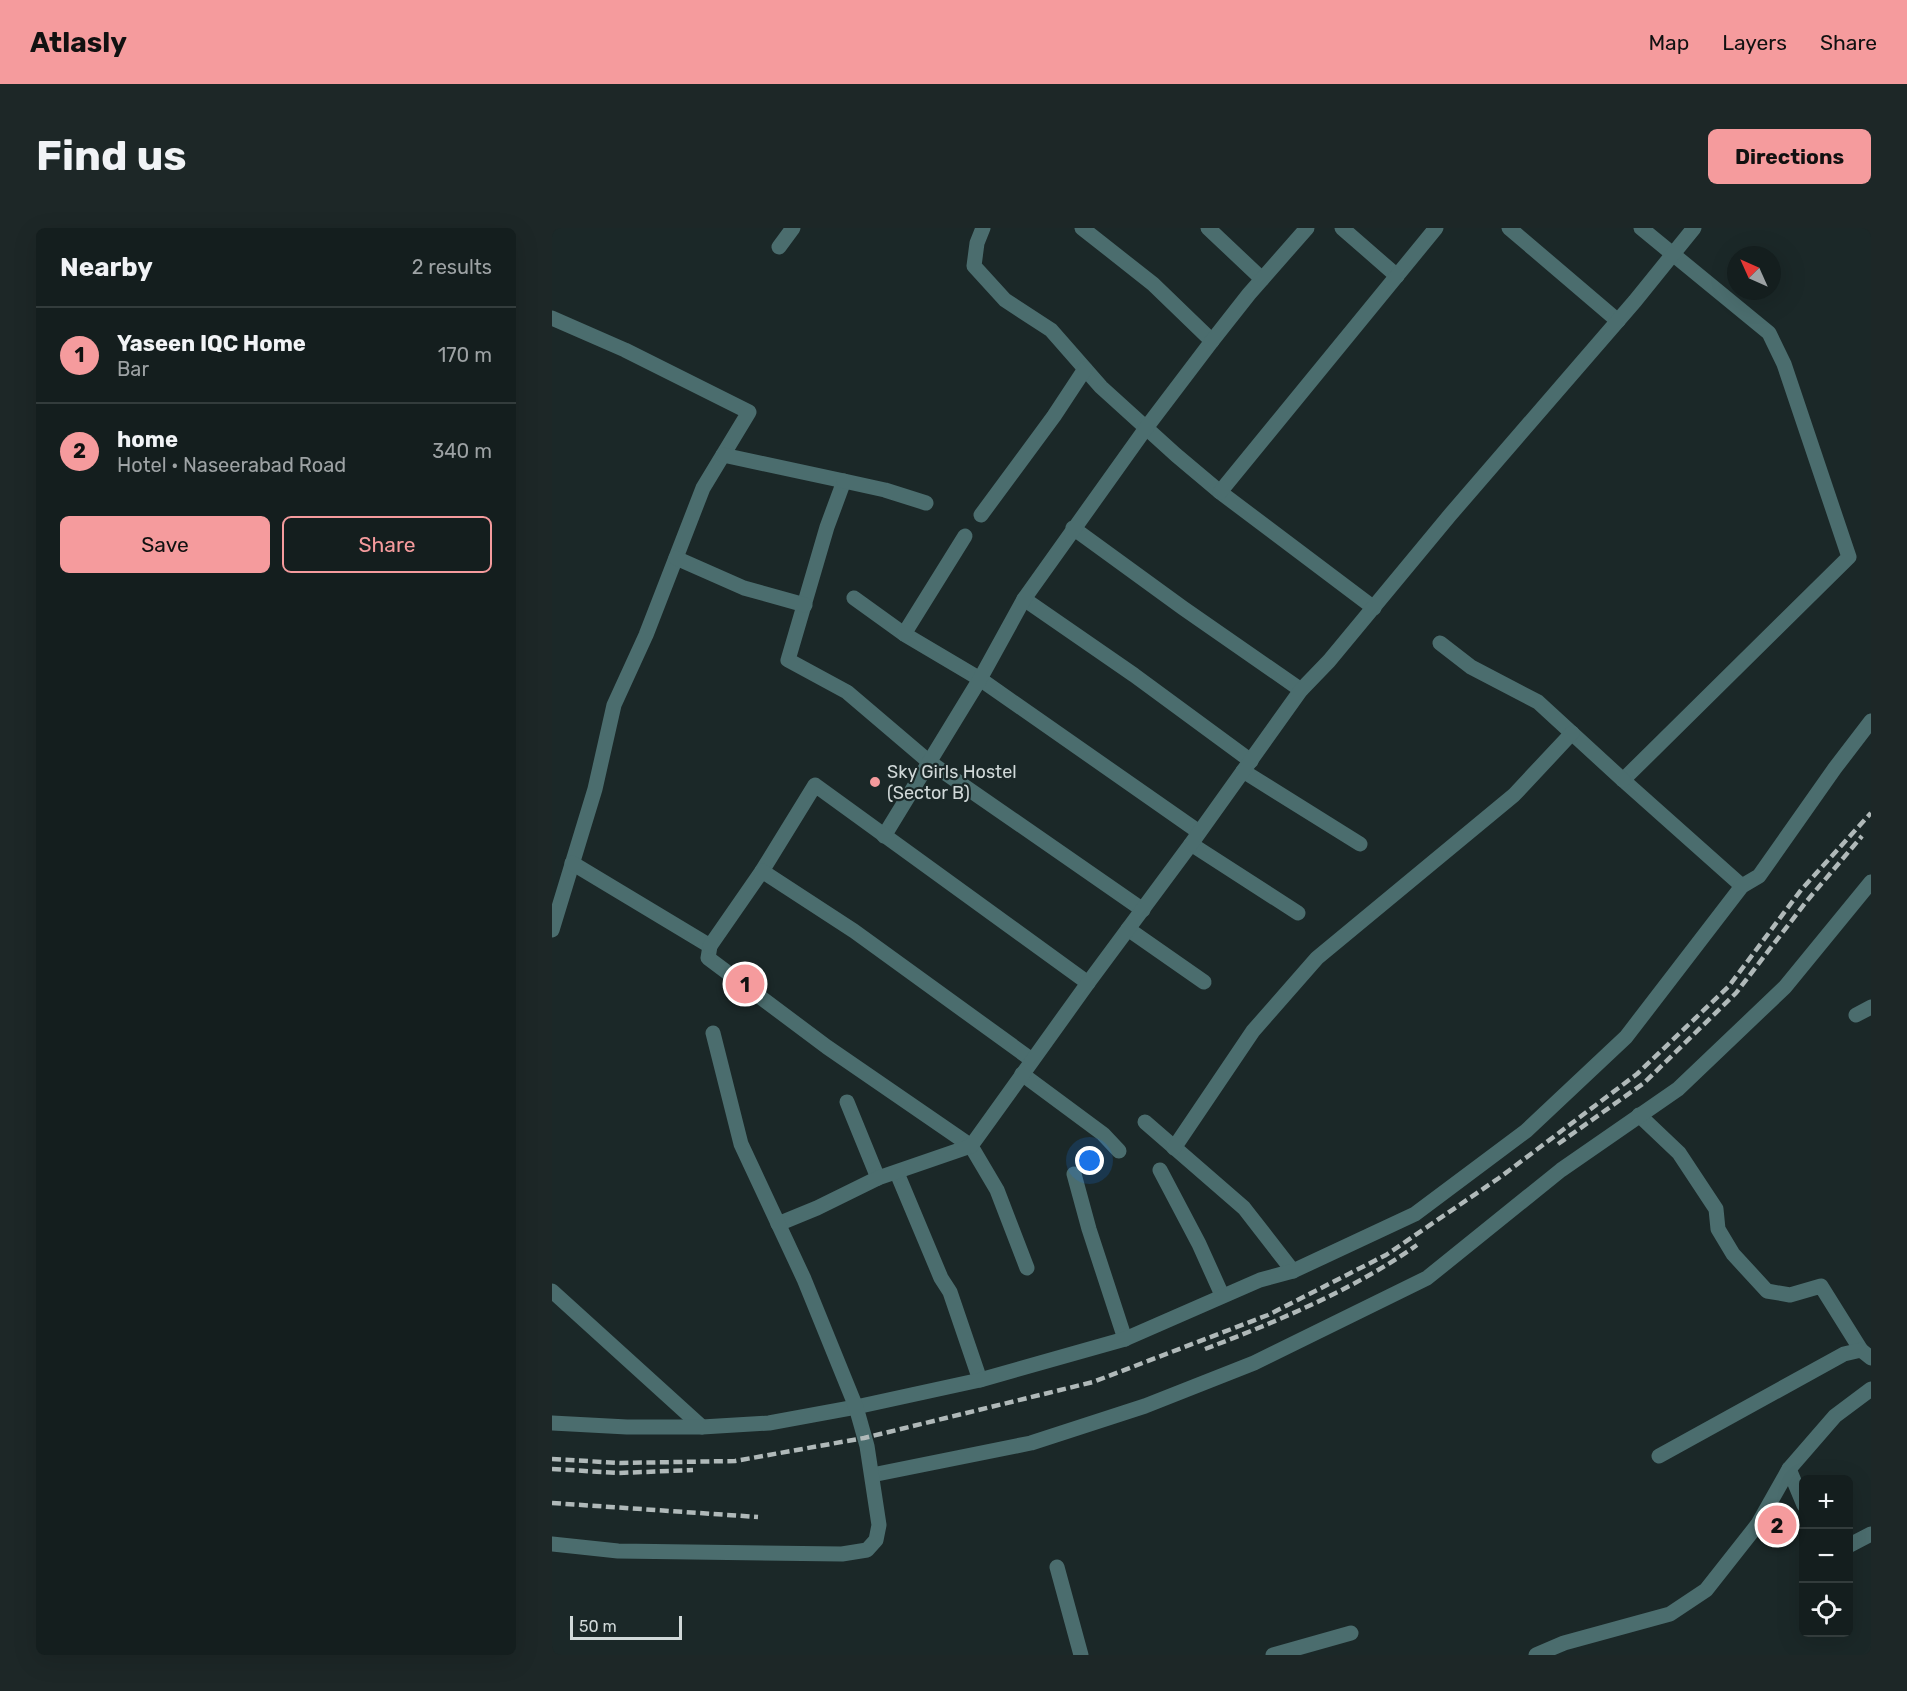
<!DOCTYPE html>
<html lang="en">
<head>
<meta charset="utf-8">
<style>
  :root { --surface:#141e1e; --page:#1d2727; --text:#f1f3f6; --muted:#9da2a4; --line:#333c3c; --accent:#f59b9d }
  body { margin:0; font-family:Rubik,sans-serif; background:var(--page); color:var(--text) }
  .controls { position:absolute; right:18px; bottom:18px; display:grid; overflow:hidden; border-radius:9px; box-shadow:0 6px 24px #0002 }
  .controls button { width:54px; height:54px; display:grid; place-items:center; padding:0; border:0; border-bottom:2px solid var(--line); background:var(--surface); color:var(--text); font:30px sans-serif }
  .compass { position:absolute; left:1175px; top:18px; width:54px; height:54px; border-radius:50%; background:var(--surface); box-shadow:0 6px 24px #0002; rotate:315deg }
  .scale { position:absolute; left:18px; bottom:15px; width:112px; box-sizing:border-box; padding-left:6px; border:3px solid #d1d9d9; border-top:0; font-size:16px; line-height:21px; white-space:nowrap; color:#d1d9d9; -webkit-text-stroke:4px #1b2828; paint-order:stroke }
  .you { position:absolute; left:538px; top:933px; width:21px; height:21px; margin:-15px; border:4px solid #fff; border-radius:50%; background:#1a73e8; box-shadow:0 0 0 9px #1a73e833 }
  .badge { display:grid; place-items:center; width:39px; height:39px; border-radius:50%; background:var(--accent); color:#111; font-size:20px; font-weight:700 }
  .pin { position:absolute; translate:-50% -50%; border:3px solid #fff; box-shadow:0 2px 6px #0006 }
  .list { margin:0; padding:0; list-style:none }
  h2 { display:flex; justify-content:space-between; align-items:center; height:78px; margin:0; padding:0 24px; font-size:26px }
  h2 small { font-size:20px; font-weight:400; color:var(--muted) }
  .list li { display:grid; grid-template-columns:39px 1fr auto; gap:18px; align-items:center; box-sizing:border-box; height:96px; padding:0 24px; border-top:2px solid var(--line) }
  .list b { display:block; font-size:22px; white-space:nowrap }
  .list p { margin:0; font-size:20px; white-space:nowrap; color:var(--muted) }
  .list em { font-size:20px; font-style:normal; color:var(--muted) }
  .actions { display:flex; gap:12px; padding:18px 24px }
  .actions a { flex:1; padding:14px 0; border:2px solid var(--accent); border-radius:9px; text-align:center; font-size:21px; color:var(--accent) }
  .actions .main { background:var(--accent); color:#111 }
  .icon { flex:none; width:33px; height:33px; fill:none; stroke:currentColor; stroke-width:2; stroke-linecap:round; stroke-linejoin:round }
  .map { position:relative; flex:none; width:1319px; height:1427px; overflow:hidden; border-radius:9px }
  header { display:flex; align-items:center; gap:36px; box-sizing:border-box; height:84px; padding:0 30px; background:var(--accent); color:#111 }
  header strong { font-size:28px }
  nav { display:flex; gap:33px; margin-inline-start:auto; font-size:21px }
  .intro { display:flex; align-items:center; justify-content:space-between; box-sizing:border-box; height:144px; padding:0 36px }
  h1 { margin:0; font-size:42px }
  .button { padding:15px 27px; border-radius:9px; background:var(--accent); color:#111; font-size:21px; font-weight:700 }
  main { display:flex; gap:36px; padding:0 36px }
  aside { flex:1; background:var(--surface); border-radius:9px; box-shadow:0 6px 24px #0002 }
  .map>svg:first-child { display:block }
</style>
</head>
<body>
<header>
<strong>Atlasly</strong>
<nav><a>Map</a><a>Layers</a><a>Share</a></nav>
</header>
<div class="intro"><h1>Find us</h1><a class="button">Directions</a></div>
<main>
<aside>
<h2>Nearby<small>2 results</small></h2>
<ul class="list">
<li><span class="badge">1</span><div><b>Yaseen IQC Home</b><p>Bar</p></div><em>170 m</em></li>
<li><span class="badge">2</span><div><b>home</b><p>Hotel · Naseerabad Road</p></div><em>340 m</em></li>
</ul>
<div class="actions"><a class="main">Save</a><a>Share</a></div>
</aside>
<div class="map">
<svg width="1319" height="1427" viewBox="0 0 1319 1427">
  <rect width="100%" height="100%" fill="#1b2828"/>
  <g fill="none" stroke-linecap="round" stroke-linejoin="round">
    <g stroke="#4b6d6e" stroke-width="15">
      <path d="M431,0l-6,15 -3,23 31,34 46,30 50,57 75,68 44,37 154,116"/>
      <path d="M530,0l71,56 59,57"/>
      <path d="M656,0l54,51"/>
      <path d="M790,0l55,48"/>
      <path d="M957,0l109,93"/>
      <path d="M1089,0l128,105 15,31 65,193 -226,223 119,106"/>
      <path d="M227,19l14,-19"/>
      <path d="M0,90l73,32 124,62 -46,76 -57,147 -32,70 -19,84 -43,141"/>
      <path d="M171,227l121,26 -17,46 -39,133 59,32 81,69 215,149"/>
      <path d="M292,253l41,9 41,13"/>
      <path d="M668,264l216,-264"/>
      <path d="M429,287l73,-99 31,-47"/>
      <path d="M521,300l110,80 118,82"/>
      <path d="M124,330l68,30 61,17"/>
      <path d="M302,370l50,36 76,45 219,153"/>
      <path d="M472,371l110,76 117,86"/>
      <path d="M352,406l61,-98"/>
      <path d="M888,415l31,24 67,35 85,78"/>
      <path d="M691,543l117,73"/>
      <path d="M332,608l96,-157 44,-80 122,-171 66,-87 37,-47 58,-66"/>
      <path d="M639,616l107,69"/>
      <path d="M20,635l138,83 -2,12 119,89 144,99 26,44 30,78"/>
      <path d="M210,643l53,-86 273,198"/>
      <path d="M576,701l76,53"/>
      <path d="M158,718l52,-75 92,60 178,129"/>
      <path d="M1304,787l15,-8"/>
      <path d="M470,846l81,60 16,17"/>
      <path d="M295,874l31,76"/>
      <path d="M1087,887l40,38 37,56 2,20 15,25 34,37 23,4 31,-9 40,64"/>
      <path d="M593,894l99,86 49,63"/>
      <path d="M622,920l79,-117 64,-73 197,-163 58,-62"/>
      <path d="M608,942l39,74 23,51"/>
      <path d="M345,945l44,105 9,14 30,88"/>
      <path d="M522,946l15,55 36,110"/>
      <path d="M226,996l39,-16 61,-30 93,-32 117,-163 103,-139 110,-154 28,-29 121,-146 185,-214 59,-73"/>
      <path d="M0,1063l150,136"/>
      <path d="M0,1195l75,4h75l67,-4 87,-16 124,-27 145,-41 135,-59 33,-9 122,-57 111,-83 100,-94 116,-151 17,-10 76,-108 36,-47"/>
      <path d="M1107,1228l185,-102 17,-4 10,8"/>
      <path d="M1237,1241l15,36"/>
      <path d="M320,1247l159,-32 114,-37 109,-43 173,-85 134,-108 117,-81 107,-102 86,-105"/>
      <path d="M0,1316l66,7 224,3 25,-4 9,-10 3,-15 -12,-79 -11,-39 -52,-128 -63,-135 -28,-111"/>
      <path d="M1296,1318l23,-12"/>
      <path d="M505,1339l24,88"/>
      <path d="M721,1427l78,-22"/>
      <path d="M984,1427l28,-12 106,-29 36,-24 52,-66 31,-55 46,-53 36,-27"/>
    </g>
    <g stroke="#b0b9b9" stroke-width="4.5" stroke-dasharray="9 4.5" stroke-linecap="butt">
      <path d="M1006,916l86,-61 92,-90 70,-91 56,-66"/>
      <path d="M653,1121c71,-27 150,-60 212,-104"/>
      <path d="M0,1231l68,4 115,-2 129,-23 229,-56 175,-67 118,-60 113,-77 138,-104 92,-88 72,-96 70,-77"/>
      <path d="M0,1241l67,4 74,-3"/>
      <path d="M0,1275l206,14"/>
    </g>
  </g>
  <circle fill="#f59b9d" stroke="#1b2828" stroke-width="2" cx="323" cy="554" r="6"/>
  <g text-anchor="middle" stroke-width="4.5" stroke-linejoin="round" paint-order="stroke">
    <g font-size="18" fill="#d1d9d9" stroke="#1b2828" text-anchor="start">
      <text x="335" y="550">Sky Girls Hostel<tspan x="335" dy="21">(Sector B)</tspan></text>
    </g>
  </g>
</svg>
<div class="controls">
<button>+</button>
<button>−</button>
<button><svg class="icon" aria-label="locate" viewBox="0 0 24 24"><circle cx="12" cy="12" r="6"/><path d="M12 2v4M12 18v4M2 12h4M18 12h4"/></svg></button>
</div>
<svg class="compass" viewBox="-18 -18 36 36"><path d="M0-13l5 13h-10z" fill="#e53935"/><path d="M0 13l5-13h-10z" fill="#9da2a4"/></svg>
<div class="scale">50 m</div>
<div class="you"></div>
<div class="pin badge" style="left:193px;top:756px">1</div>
<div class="pin badge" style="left:1225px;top:1297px">2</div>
</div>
</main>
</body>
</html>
